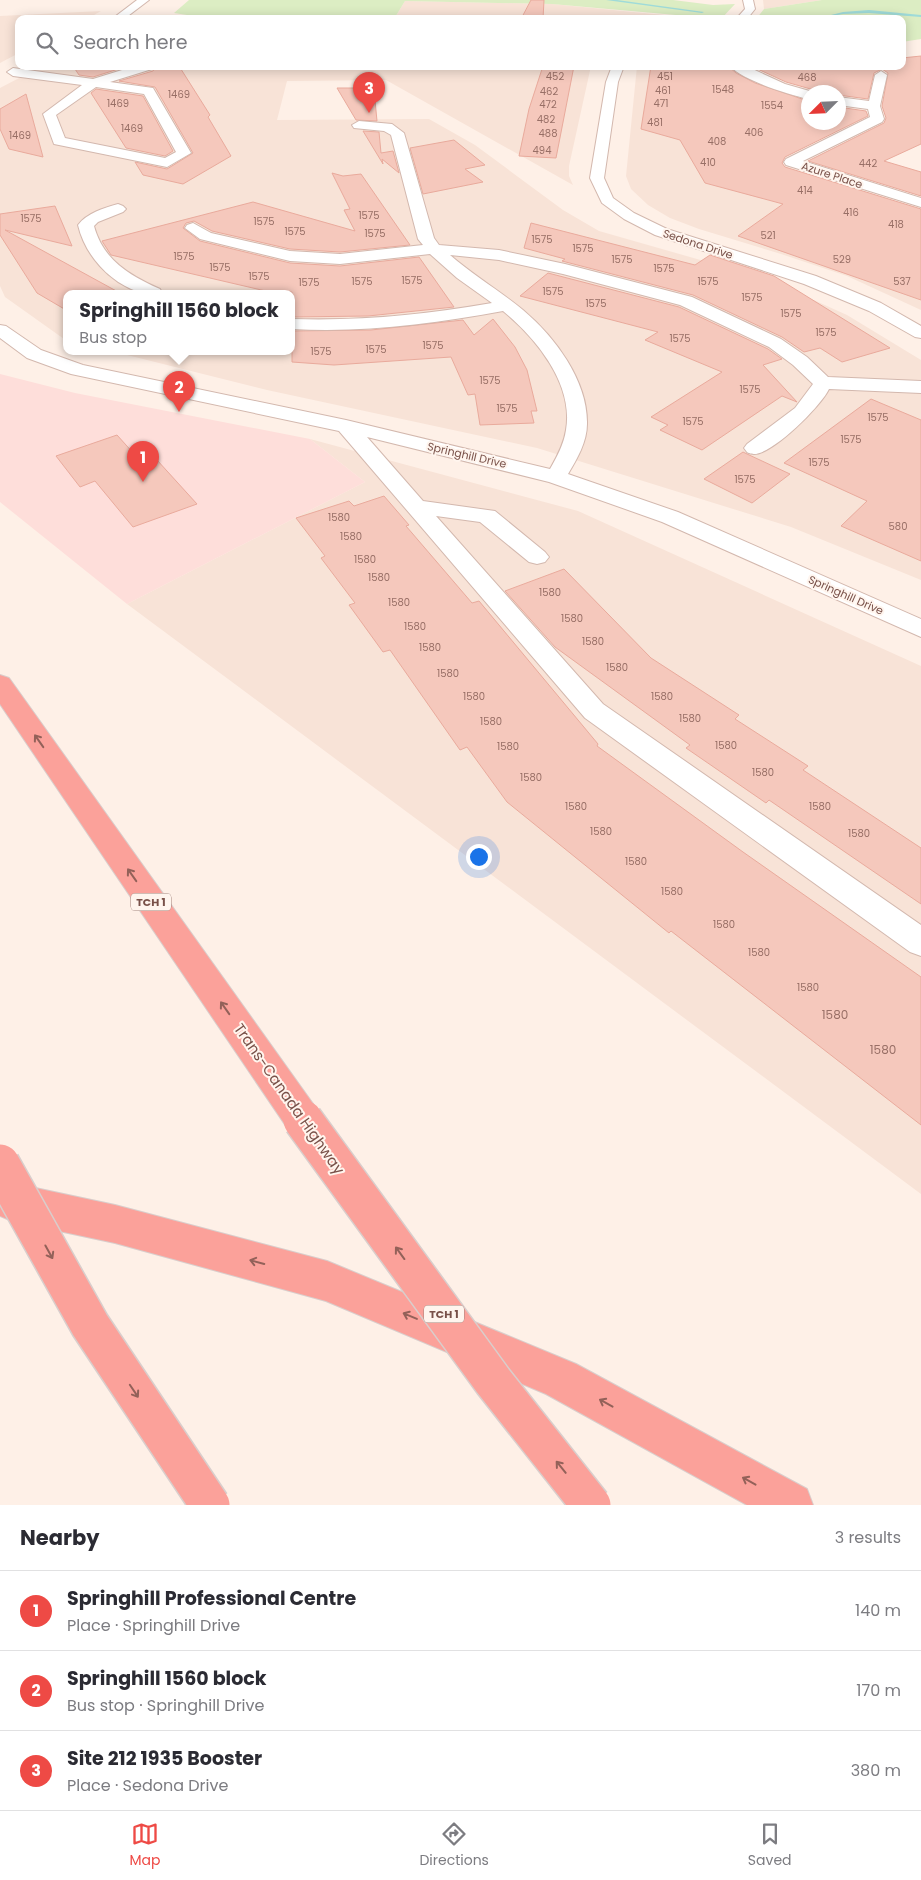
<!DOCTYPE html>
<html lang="en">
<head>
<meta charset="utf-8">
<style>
  :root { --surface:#fff; --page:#f7f7f7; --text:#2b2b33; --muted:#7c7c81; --line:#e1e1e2; --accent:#ee4a45 }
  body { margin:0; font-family:Poppins,sans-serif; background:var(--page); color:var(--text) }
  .compass { position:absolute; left:801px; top:85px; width:45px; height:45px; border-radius:50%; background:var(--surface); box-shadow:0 2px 12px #0003; rotate:246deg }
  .you { position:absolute; left:478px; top:856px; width:18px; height:18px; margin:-12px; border:4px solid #fff; border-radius:50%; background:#1a73e8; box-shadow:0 0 0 8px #1a73e833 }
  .badge { display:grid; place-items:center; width:32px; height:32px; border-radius:50%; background:var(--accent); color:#fff; font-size:16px; font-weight:700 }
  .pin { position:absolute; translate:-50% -41px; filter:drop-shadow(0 1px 2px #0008) }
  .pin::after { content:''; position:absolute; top:26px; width:18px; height:15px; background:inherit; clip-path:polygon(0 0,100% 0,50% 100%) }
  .popup { position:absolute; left:63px; top:290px; width:232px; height:65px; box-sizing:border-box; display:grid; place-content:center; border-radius:10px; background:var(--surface); filter:drop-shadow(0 1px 4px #0005); font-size:16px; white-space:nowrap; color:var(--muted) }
  .popup b { font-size:19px; color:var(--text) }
  .popup::after { content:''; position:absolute; left:50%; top:100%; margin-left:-10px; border:10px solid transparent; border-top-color:var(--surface) }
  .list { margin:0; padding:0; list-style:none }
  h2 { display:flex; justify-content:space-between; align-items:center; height:65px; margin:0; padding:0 20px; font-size:21px }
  h2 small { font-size:16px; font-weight:400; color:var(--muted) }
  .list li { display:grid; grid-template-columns:32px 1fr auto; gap:15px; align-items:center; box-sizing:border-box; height:80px; padding:0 20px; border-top:1px solid var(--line) }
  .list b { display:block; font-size:19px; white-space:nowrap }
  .list p { margin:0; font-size:16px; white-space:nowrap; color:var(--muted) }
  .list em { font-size:16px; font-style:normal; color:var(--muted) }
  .icon { flex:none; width:28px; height:28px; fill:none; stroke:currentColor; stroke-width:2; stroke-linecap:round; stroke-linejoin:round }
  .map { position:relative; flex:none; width:921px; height:1505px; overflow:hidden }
  .search { position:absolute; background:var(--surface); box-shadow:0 2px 12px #0003; left:15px; right:15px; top:15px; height:55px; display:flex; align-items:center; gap:12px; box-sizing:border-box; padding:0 18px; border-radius:10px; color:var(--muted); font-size:19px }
  .sheet { height:305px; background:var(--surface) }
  nav { display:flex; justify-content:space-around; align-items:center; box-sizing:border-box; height:70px; border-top:1px solid var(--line); background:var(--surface); font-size:14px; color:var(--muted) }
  nav a { display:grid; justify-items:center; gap:2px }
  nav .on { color:var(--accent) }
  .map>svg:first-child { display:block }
</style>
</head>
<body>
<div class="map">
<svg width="921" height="1505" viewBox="0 0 921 1505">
  <rect width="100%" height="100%" fill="#fef0e7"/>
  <g fill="#f8e3d7">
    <path d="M763,0h59l-58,9z"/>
    <path d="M405,1l147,3 153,15h-311z"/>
    <path d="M101,11l-14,8h-68v34l-19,10v-47z"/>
    <path d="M42,66h549l-22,100v10l4,9 -187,-105 -99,1 -10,39 152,-1 46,26 88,65 36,21 154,44 45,18 49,22 74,45v220l-130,-53 -254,-79 -270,-58 -156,-39h181v-58h-226v47l-2,-1 -59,-42 -5,-11v-198z"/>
    <path d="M637,66h77l75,33 19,5v18l31,1 -79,38 161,53v96l-74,-34 -66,-22 -82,-25 -29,-11 -22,-13 -17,-16 -5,-13z"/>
    <path d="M310,439l268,72 343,155v528l-794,-590 238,-122z"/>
  </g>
  <path fill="#fededa" d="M0,374l75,19 235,46 55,43 -238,122 -127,-102z"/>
  <g fill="#dcedc3">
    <path d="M189,0h484l40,5 22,-1 -14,15 -169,-15 -147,-3 -11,18h-181l-39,-6z"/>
    <path d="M822,0h99v39l-19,3v-23h-146l8,-10z"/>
  </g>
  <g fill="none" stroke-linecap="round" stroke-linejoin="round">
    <g fill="#9fdbd9" fill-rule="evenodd">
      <path d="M606,0h11l87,12 -2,1z"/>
      <path d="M869,10l52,5v2l-52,-4 -26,1 -28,5 28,-7z"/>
    </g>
  </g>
  <g fill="#f5c8bc" stroke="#e9aa9c">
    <path d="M531,0h13l-1,19h-22z"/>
    <path d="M921,56v88l-37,17 37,11v24l-113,-35 76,-38 2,-5 -4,-12 6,-33 -6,-4 -8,4 -6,26 -30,-4v-3h-23l-1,-2 -28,-8 -35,-16h151v-8z"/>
    <path d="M73,66h55l-35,11 -14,-2z"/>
    <path d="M156,66h23l31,49 -2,2 23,39 -48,28 -40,-9 -8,-13 32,7 26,-16 -38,-66 -36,-6 34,-10z"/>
    <path d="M543,66h31l-18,92 -37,-2 10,-47z"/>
    <path d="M651,66h77l8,7 19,10 53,18v21h30v-15l28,4 2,5 -83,41 -3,6 3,4 136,42v91l-183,-64 45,-32 -78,-21 -25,-43 -39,-11z"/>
    <path d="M337,88h25l12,2 3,31 -21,-1z"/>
    <path d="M96,89l47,7 30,55 -8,5 -39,-8 -35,-55z"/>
    <path d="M26,94l17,63 -34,-8 -9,-20v-20z"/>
    <path d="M363,131l16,1 2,21 12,-2 6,22 -17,-14 1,5z"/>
    <path d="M454,140l31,25 -20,4 18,13 -60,12 -13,-46z"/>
    <path d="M332,173l11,3 18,-2 49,71 -70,7 -50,-3 -78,-18 -18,-10 -8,2 -3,5 17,13 90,22 50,3 79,-9 35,50 -86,9 -76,1v-25h-22l-159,-37 -9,-14 151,-39 102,29 -11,-21 6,-1z"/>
    <path d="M55,206l17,40 -67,-16 115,63h-54v17l-29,-17 -37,-58v-21z"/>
    <path d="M531,223l164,42 15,-10 64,21 116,72 -48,14 -22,-14 -16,4 -22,-15 -89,-42 -131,-34 3,-2 -41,-11z"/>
    <path d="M548,273l131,34 89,42 14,10 -19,6 34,37 -15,-6 -80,54 -42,-20 8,-5 -17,-8 71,-45 -77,-32 13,-8 -138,-36z"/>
    <path d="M493,319l22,28 12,23 10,41h-6l3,12 -54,2 -5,-31 -7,1 -17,-38 -117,8 -42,-3v-31l79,-1 92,-10 11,15z"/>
    <path d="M871,399l50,21v141l-80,-35 26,-25 -83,-38z"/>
    <path d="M117,435l27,30 13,-5 40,44 -64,23 -38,-46 -15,6 -24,-31z"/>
    <path d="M743,452l4,2 43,20 -38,29 -48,-24z"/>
    <path d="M384,496l25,29 -3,1 66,77 7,-2 119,143 -1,2 146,106 178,125v148l-250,-194 -2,2 -162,-131 -40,-55 -7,3 -70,-100 -7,2 -34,-47 6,-2 -34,-45 4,-2 -29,-38 53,-17 5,5z"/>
    <path d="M564,569l87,89 88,57 -4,4 73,47 -5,4 118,78v56l-152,-104 -3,3 -80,-55 4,-3 -135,-98 -50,-56z"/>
  </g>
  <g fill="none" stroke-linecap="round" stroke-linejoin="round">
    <g stroke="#d3b8ae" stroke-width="2">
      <g id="street">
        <path d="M137,0h12l-25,19h-12z"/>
        <path d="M743,0h10l2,9 -8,10h-11l9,-10z"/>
        <path d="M135,66h19l-2,3 -42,13 43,6 38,65 -24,14 -113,-23 -11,-30 39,-29 -69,-9 -6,-4 6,-4 80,11zM96,87l48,7 32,58 -11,6 -100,-20 -9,-23z"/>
        <path d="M612,66h12l-6,16 -14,96 9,20 21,15 33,16 149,47 65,27 40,23v12l-6,-1 -46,-26 -65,-27 -149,-49 -31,-16 -22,-16 -12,-25 16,-96z"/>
        <path d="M730,66h16l39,18 28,8h-5v7c-20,-5 -64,-18 -78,-33z"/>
        <path d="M881,71l6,4 -7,31 4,13 -2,3 -79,39 118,37v9l-135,-42 -2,-3 2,-3 84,-42 -2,-8 -30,-4v-8l31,4 6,-26z"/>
        <path d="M359,121l33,3 12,9 30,105 5,7 60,5 66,14 127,33 89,42 26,18 21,20 93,4v12l-92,-4c-8,17 -56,65 -75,65 0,0 -7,-1 -7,-2l-3,-4 3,-4 48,-36 18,-24 -20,-19 -24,-18 -89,-42 -117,-31 -64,-14 -49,-5c23,20 50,36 73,55 32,27 65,71 64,114 0,18 -10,35 -19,50l110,38 243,107v18l-259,-115 -113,-40 -182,-45 56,64 72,10 50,41 4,5 -4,5 -8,2 -8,-2 -49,-40 -44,-6 167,188 318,221v31l-11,-4 -325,-234 -246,-287 -268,-57 -44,-16 -27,-20v-13l6,1 35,24 42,15 263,55 204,49c7,-12 14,-25 16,-39 8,-46 -30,-92 -63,-119 -71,13 -140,22 -211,18v-10c71,2 130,-4 200,-16l-35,-25 -27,-24 -90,10 -50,-3 -90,-22 -15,-11 2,-3 6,-2 18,10 79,18 50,3 83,-9 -5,-6 -27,-104 -7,-4 -30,-3 -2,-3z"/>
        <path d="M118,204l5,2 3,3 -3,3 -25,10 -4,4c9,34 36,50 66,63l2,4c-7,0 -16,2 -23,-1 -30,-10 -54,-37 -61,-67 9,-12 26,-17 40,-21z"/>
      </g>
    </g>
    <g stroke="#d9cecc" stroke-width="2">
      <g id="highway">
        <path d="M0,675l9,3 307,430 5,12 -5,12 -13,5 -13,-5 -290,-428z"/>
        <path d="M12,1183l103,22 212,56 249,103 231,125 6,16h-66l-201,-111 -220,-93 -211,-58 -103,-22 -12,-5v-28z"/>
      </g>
    </g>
    <use href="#street" fill="#fff" fill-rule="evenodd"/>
    <use href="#highway" fill="#fba19a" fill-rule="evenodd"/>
    <g stroke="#d9cecc" stroke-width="42" stroke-linecap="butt">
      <g id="highway-bridge">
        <path d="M303,1120l190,261 98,124"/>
        <path d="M0,1164l90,161 120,180"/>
      </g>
    </g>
    <use href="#highway-bridge" stroke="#fba19a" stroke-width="39"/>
  </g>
  <defs><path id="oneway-shaft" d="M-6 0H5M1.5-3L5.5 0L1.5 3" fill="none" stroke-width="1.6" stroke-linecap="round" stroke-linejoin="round" transform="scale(1.25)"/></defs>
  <g stroke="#936159">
    <use href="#oneway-shaft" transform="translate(39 741) rotate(-125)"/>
    <use href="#oneway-shaft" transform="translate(132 875) rotate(-125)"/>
    <use href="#oneway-shaft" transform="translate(225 1008) rotate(-125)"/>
    <use href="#oneway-shaft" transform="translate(49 1252) rotate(61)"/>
    <use href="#oneway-shaft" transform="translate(400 1253) rotate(-126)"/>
    <use href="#oneway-shaft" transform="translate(257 1262) rotate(-165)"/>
    <use href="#oneway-shaft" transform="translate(410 1316) rotate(-157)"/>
    <use href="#oneway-shaft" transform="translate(134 1391) rotate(56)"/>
    <use href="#oneway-shaft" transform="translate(606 1403) rotate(-151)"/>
    <use href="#oneway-shaft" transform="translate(561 1467) rotate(-129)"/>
    <use href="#oneway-shaft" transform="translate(749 1481) rotate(-151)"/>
  </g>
  <g text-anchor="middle" stroke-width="4" stroke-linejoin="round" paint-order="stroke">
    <g font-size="10" fill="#986f66">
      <text x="555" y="80">452</text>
      <text x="665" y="80">451</text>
      <text x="807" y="81">468</text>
      <text x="723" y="93">1548</text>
      <text x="663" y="94">461</text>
      <text x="549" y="95">462</text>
      <text x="179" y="98">1469</text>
      <text x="118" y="107">1469</text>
      <text x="661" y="107">471</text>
      <text x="548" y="108">472</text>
      <text x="772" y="109">1554</text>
      <text x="546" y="123">482</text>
      <text x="655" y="126">481</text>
      <text x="132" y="132">1469</text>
      <text x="754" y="136">406</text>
      <text x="548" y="137">488</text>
      <text x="20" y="139">1469</text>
      <text x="717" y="145">408</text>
      <text x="542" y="154">494</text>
      <text x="708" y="166">410</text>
      <text x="868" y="167">442</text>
      <text x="805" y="194">414</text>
      <text x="851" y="216">416</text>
      <text x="369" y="219">1575</text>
      <text x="31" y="222">1575</text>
      <text x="264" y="225">1575</text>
      <text x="896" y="228">418</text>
      <text x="295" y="235">1575</text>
      <text x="375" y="237">1575</text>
      <text x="768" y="239">521</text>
      <text x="542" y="243">1575</text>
      <text x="583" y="252">1575</text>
      <text x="184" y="260">1575</text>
      <text x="622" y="263">1575</text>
      <text x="842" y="263">529</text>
      <text x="220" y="271">1575</text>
      <text x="664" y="272">1575</text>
      <text x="259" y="280">1575</text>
      <text x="412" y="284">1575</text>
      <text x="362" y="285">1575</text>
      <text x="708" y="285">1575</text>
      <text x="902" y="285">537</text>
      <text x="309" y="286">1575</text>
      <text x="553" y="295">1575</text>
      <text x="752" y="301">1575</text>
      <text x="596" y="307">1575</text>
      <text x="791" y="317">1575</text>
      <text x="826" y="336">1575</text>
      <text x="680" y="342">1575</text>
      <text x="433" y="349">1575</text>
      <text x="376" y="353">1575</text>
      <text x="321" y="355">1575</text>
      <text x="490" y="384">1575</text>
      <text x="750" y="393">1575</text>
      <text x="507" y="412">1575</text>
      <text x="878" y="421">1575</text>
      <text x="693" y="425">1575</text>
      <text x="851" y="443">1575</text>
      <text x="819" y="466">1575</text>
      <text x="745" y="483">1575</text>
      <text x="339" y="521">1580</text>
      <text x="898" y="530">580</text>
      <text x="351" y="540">1580</text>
      <text x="365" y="563">1580</text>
      <text x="379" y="581">1580</text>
      <text x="550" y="596">1580</text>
      <text x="399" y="606">1580</text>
      <text x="572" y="622">1580</text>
      <text x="415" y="630">1580</text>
      <text x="593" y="645">1580</text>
      <text x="430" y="651">1580</text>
      <text x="617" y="671">1580</text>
      <text x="448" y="677">1580</text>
      <text x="474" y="700">1580</text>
      <text x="662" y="700">1580</text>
      <text x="690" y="722">1580</text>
      <text x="491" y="725">1580</text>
      <text x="726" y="749">1580</text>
      <text x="508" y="750">1580</text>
      <text x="763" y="776">1580</text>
      <text x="531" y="781">1580</text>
      <text x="576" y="810">1580</text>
      <text x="820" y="810">1580</text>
      <text x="601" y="835">1580</text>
      <text x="859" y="837">1580</text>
      <text x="636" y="865">1580</text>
      <text x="672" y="895">1580</text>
      <text x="724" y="928">1580</text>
      <text x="759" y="956">1580</text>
      <text x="808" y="991">1580</text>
    </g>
    <g font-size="11" fill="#795149" stroke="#fff5ee">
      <text transform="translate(832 175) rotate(18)" y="4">Azure Place</text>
      <text transform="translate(698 244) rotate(18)" y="4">Sedona Drive</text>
      <text transform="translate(467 455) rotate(13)" y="4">Springhill Drive</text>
      <text transform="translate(846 595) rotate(24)" y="4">Springhill Drive</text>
    </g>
    <g fill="#fff5ee" stroke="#a1827a" stroke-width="1">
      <rect x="131" y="893.5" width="40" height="17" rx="4"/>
      <rect x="424" y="1305.5" width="40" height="17" rx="4"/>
    </g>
    <g font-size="11" font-weight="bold" fill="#795149">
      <text x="151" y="906">TCH 1</text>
      <text x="444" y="1318">TCH 1</text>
    </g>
    <g font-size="12" fill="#986f66">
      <text x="835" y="1019">1580</text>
      <text x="883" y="1054">1580</text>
    </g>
    <g font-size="15" fill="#795149" stroke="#fff5ee">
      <text transform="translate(289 1099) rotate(55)" y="5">Trans-Canada Highway</text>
    </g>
  </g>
</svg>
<svg class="compass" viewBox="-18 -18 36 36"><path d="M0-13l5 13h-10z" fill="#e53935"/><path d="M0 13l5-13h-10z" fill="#7c7c81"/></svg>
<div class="you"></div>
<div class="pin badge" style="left:143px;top:482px">1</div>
<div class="pin badge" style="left:179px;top:412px">2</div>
<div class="popup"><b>Springhill 1560 block</b>Bus stop</div>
<div class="pin badge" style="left:369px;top:113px">3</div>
<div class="search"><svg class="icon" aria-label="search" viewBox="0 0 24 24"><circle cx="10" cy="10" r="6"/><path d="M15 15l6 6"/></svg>Search here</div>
</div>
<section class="sheet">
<h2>Nearby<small>3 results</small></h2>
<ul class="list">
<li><span class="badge">1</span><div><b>Springhill Professional Centre</b><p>Place · Springhill Drive</p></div><em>140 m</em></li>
<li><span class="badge">2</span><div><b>Springhill 1560 block</b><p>Bus stop · Springhill Drive</p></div><em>170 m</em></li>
<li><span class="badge">3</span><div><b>Site 212 1935 Booster</b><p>Place · Sedona Drive</p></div><em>380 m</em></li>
</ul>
</section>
<nav>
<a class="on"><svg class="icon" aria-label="map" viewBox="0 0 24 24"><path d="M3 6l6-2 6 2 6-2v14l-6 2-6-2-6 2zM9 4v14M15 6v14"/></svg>Map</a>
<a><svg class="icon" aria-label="directions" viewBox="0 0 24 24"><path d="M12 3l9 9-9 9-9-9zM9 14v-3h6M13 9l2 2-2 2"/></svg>Directions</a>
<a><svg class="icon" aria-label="saved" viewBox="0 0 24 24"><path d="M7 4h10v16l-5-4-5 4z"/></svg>Saved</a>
</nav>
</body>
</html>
